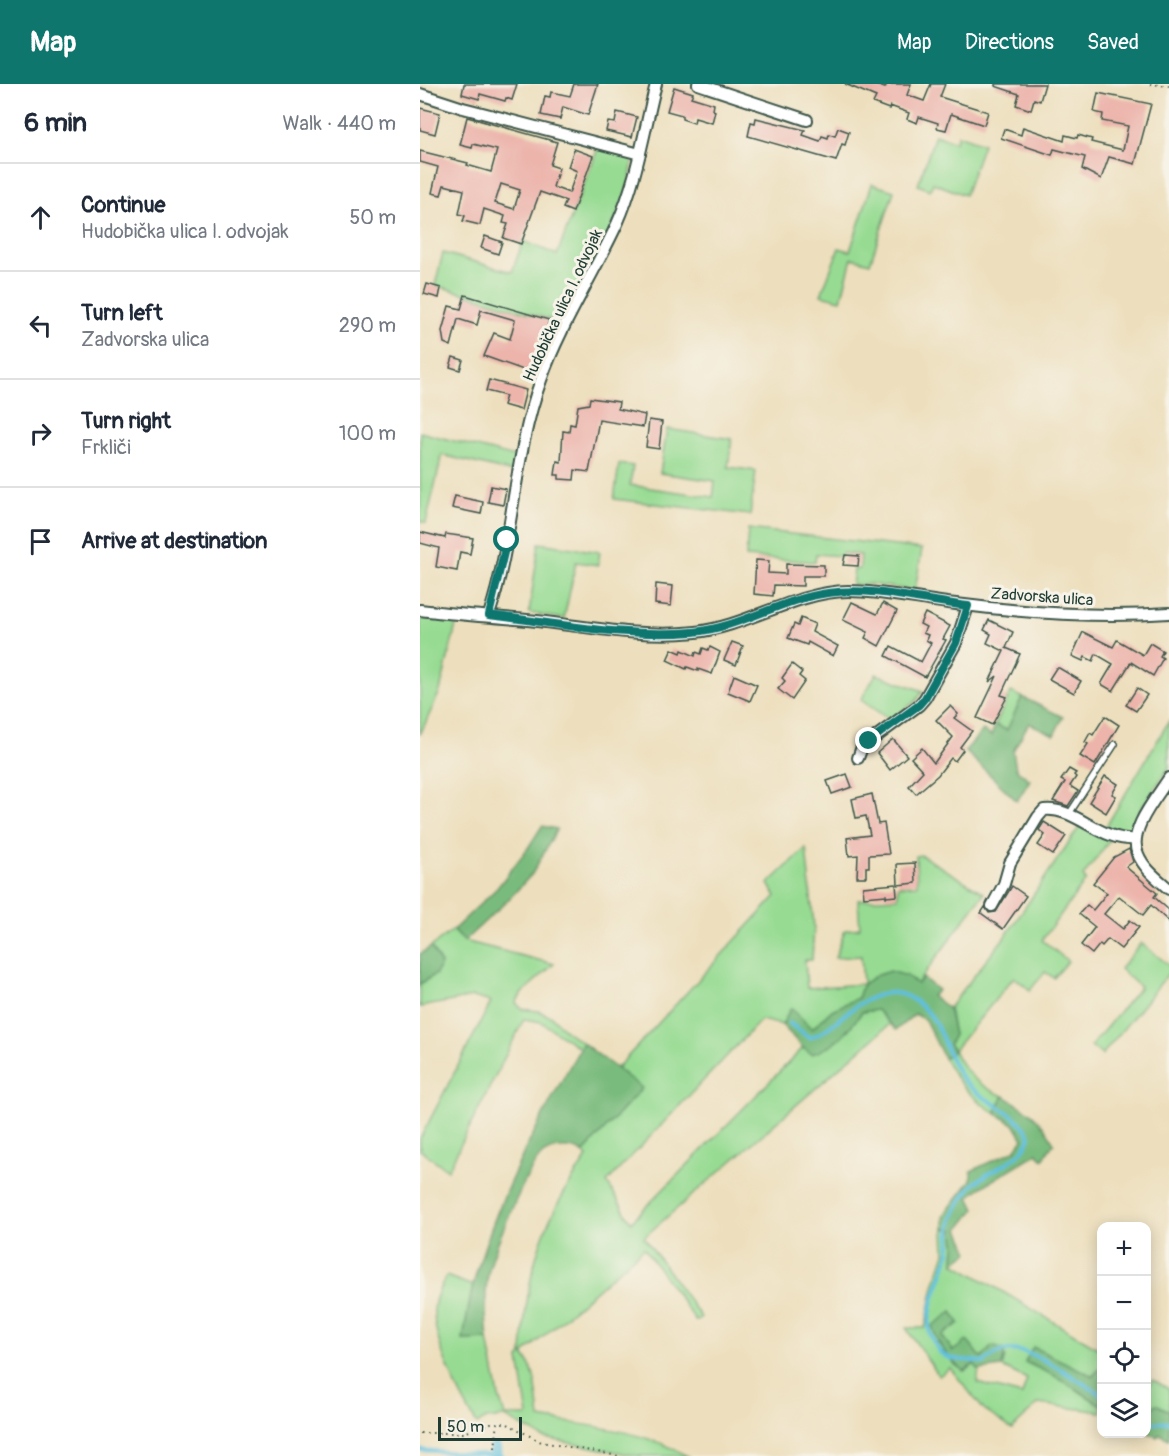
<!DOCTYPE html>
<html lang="en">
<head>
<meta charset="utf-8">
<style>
  :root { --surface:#fff; --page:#f2f2f3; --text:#1f2937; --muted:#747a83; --line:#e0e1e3; --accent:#0f766e }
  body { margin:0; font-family:Pangolin,sans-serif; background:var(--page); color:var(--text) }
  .controls { position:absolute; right:18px; bottom:18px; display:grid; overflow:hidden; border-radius:12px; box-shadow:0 3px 15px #0003 }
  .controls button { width:54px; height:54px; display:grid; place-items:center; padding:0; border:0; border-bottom:2px solid var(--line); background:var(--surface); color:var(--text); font:30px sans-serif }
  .scale { position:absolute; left:18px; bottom:15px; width:84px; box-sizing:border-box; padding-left:6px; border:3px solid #1f3d34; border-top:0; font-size:16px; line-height:21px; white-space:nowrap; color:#1f3d34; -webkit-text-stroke:4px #f7f3e8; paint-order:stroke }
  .stop { position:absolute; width:18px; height:18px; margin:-14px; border:4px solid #0f766e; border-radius:50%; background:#fff }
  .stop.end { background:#0f766e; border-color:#fff; box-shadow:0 2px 6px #0008 }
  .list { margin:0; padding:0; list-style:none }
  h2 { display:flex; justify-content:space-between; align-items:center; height:78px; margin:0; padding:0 24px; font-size:26px }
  h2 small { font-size:20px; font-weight:400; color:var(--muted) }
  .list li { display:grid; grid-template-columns:39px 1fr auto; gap:18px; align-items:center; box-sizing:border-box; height:108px; padding:0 24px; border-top:2px solid var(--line) }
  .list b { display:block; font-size:22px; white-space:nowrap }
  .list p { margin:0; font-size:20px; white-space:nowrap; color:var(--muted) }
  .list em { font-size:20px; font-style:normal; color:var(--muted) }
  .icon { flex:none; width:33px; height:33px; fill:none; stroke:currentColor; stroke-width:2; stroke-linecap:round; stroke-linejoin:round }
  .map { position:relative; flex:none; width:749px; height:1372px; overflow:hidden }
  header { display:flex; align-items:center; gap:36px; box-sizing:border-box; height:84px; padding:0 30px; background:var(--accent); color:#fff }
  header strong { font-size:28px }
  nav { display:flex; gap:33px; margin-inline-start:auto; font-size:21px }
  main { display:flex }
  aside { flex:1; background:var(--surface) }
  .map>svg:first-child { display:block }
</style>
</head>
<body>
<header>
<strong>Map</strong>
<nav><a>Map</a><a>Directions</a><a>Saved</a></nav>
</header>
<main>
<aside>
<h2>6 min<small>Walk · 440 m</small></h2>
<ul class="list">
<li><svg class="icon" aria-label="ahead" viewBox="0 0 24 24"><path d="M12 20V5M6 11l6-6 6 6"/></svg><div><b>Continue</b><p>Hudobička ulica I. odvojak</p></div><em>50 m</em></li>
<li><svg class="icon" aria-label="left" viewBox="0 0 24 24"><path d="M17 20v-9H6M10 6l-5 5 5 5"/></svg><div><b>Turn left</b><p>Zadvorska ulica</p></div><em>290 m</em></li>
<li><svg class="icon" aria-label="right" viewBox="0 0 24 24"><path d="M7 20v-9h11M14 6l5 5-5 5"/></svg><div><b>Turn right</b><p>Frkliči</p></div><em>100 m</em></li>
<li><svg class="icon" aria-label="arrive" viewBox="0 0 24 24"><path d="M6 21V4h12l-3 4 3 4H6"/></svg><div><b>Arrive at destination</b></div></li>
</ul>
</aside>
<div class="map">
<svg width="749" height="1372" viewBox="0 0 749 1372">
  <rect width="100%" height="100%" fill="#f7f3e8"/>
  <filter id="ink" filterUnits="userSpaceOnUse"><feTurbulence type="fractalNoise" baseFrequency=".0167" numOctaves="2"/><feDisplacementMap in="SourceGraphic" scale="12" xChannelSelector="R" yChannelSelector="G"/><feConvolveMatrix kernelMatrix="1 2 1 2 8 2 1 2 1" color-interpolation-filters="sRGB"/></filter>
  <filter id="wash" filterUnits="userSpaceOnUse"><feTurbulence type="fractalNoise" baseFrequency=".008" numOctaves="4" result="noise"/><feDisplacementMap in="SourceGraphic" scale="24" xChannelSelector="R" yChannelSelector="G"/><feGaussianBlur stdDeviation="1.35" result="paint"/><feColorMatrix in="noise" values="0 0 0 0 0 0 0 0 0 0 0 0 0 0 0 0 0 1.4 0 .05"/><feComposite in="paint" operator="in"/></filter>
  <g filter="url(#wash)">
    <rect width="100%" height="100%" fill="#eddfbd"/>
    <g fill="#97db93" stroke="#5b8c64" stroke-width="1.5" fill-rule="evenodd">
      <path d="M515,51l20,7 3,-7 25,9 -18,51 -32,-12 -3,7 -12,-5z"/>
      <path d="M178,64l33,9c9,30 -53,135 -69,166l-127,-38 8,-32 69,19 11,-31 34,14z"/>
      <path d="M452,100l22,7 -24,72 -18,-5 -11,42 -20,-5 18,-47 11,3z"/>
      <path d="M247,345l65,10 -4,28 28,4 -6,44 -136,-16 5,-35 14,2 -3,19 83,12 2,-16 -55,-8z"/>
      <path d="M0,348l95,25 -3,15 -70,-17 -16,68 -6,-2z"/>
      <path d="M328,445l174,20 -7,42 -44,-7 -19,1 2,-16h6l1,-14 -19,-2 -1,3 -25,-2 -1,8 -69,-5z"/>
      <path d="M119,459l61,9 -2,13 -22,-3 -12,57 -35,-6z"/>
      <path d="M0,534l37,3 -17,70 -20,44z"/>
      <path d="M456,590l47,17 -6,9 -27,20 -29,-20z"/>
      <path d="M591,608l11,5 -15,33 -12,-5z"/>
      <path d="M749,637v47l-29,42 -10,21 -5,4 -20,-7z"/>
      <path d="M660,742l30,14 -27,36 3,4 -44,60 26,21 -14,17 -9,-6 -15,18 -16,-13 -60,73c10,22 27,38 50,46l-9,17c-27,-18 -35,-27 -51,-55l10,-8 -5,-6 5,-9 -5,-27 58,-74z"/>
      <path d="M386,764l8,79 -2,33h-7l2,28 56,-4 -2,-28 -26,2 10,-28 15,-2 -2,-28 40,-2v-12l19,-1 -1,-29 5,-1 63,38 -67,91 -10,-8 -44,8 -5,14 -26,12 -20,19 -21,-20 -9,16 -21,-5 -154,162 24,40 172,-174 9,6 36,-24 14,-18 15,-2 13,14 -246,213 57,80 -5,4 -52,-73 -121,106c14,17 14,42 17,64 49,8 104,12 147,38h-49l-94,-18 -39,-21 -18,2 -10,5c-17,-26 -49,-92 -42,-122 2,-9 7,-18 11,-26l27,10 -10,54 25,-1 11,58 6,19h23l-9,-57 3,-5c2,-40 7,-82 22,-120 10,-27 27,-53 43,-77l-4,-4 58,-65 -24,-20 159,-172 -8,-12z"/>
      <path d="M33,846l11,11 90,23 -32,29 -6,10 6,6 16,2 14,6 14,14 17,12 -3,5 -39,-26 -17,-3 -76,151 -28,-20v-11l71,-137 -18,-5 -53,10v-23l16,-10 5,-10 -10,-17z"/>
      <path d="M721,859l28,22v8l-67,82 -11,-9 49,-59 -20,-18z"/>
      <path d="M533,1144l2,16 -1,19 147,87v17l-8,9 -15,-6 -53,-8 30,14 46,29v8l-5,-2 -58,-7 -26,25 -28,-19 -34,-42 -11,8 -33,-48h19l9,-42 11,-33 -1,-24zM532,1228l7,11 -17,13 12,16 28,7 23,-2 -3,10 25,12 -5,16 -45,-12 2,-13 -4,-6 -11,7 -9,-6 -18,-23z"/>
      <path d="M733,1296l16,9v22l-13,-7 -6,6 -3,-1 -1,-20z"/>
    </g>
    <g fill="#79bb7d" stroke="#4c7c58" stroke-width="1.5">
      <path d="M602,613l41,20 -9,18 -25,-12 -16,28 3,18 14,11 -13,21 -52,-50 18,-21 8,6 4,-11 12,5z"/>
      <path d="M122,742l15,3 -25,45 -24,26 -44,41 -11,-11 44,-42 31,-40z"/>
      <path d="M11,863l10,17 -5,10 -16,10v-30z"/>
      <path d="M470,887l17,5 10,8 6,-6 15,12 -6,6 16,12 6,27 -5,9 5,7 -10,7 -19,-38 -10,-6 -19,16 -19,-20 -15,2c-14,19 -27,35 -50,42l-9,-6 -21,-23 9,-17 21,21 20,-19 26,-12 5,-14 14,-9z"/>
      <path d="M163,959l59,45 -59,65c-11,-7 -29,-7 -40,1 -15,11 -51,99 -55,120 -4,22 -2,43 0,65l-25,1c3,-18 6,-37 10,-55 22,-84 67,-167 110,-242z"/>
      <path d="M584,1012c25,15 36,21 50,47l-11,16 -6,-6 -57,35 -11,9 6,12 -16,20 10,23 -15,11 1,-19 -2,-15h-9v-14l27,-35v-9l44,-21 8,-11 -9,-15 -19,-11z"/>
      <path d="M532,1228l7,11 -17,13 11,15 14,-10 15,17 10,-12 13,4 -3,17 -23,3 -5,-6 -10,7c-16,-11 -26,-27 -32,-45z"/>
      <path d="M613,1263l60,29 8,-9v38l-46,-29 -30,-14z"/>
      <path d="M736,1320l13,7v28l-9,-5 -3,3 -10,-5v-23l3,1z"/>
    </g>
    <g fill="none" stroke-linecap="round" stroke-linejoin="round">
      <g stroke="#5fc0de" stroke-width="4">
        <path d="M369,939l21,15c21,-8 34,-26 53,-36 22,-12 38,-14 58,4 4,4 9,8 12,13 12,21 16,43 31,62 19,22 52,28 66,55 -7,28 -42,31 -60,52 -7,9 -15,22 -18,32 -4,10 -1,22 -3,32 -5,24 -21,50 -20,75 0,7 7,20 11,25 12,12 29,5 43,11 6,-4 13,-10 21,-12 27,-7 74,31 98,44"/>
        <path d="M726,1336l9,3 14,-1"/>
        <path d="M0,1366l81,6"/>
      </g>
      <path stroke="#5fc0de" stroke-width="12" d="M75,1364l1,8"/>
    </g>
    <g id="blocks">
      <g fill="#ecb4ab" fill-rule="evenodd">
        <path d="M44,0h53l-5,16 -6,-2 -1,3 -25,-7 -1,5 -17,-5z"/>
        <path d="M154,0h24l-10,31 -25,-8 -3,12 -19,-4 4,-19 5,1 1,-5 19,4z"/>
        <path d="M425,0h28l12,4 2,-4h24l-4,11 17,6 7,-17h14l-5,13 48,15 -4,13 -33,-11 -5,16 -9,-2 1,-5 -19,-6 -2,6 -10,-4 2,-6 -19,-7 -1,3 -16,-6 3,-6z"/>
        <path d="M575,0h50l-5,17 -6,-2 -3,11 -15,-5 3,-11 -24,-8z"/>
        <path d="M254,3l19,6 -2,4 23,7 -1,6 2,1 -3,12 -17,-5 -1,5 -12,-4v-4l-15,-4z"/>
        <path d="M678,9l53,11 -16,60 -26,-7 -8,22 -19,-10 3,-12 -31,-8 -2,6 -51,-17 3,-9 17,6 2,-8 41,14 1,-6 12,3 1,-3 14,4 -1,3 32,8 5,-24 -26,-5 1,-7 -9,-2z"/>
        <path d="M0,24l20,5 -5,21 -15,-4z"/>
        <path d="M197,28l20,5 -5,20 -26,-6 2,-9 7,1z"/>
        <path d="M47,33l90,25 -7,23 9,3 -6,19 16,6 8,-22 -9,-4 6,-18 19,7 -20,56 -10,-4 3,-7 -26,-9 -19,52 -18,-6 5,-14 -5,-1 2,-7 -21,-7 -4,16 -17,-4 2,-5 -6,-2 5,-24 -20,-5 -3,10 -9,-2 6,-26 -18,-5v-11l48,12 -1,2 24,7 6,-22 -24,-6 -1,4 -12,-3zM81,100l19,6 -6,19 -19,-6z"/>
        <path d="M336,34l49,12 -2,5 17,6 2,-5 6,2 1,-4 6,2 3,-8 11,4 -4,13 -3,-1 -6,17 -88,-25 3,-14 4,1z"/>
        <path d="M65,152l17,6 -4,12 -17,-6z"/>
        <path d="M7,200l14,4 -2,10 -15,-4z"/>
        <path d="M45,211l84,25 -4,17 -5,-2 -11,37 -45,-16 10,-23 16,6 5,-19 -34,-10 -4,15 -19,-6 -7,27 -7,-3 -2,-12 7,-25 12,3z"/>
        <path d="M33,273l10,3 -3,10 -10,-3z"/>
        <path d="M69,296l37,10 -5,20 -18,-5 3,-9 -20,-5z"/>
        <path d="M170,314l29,4 -1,7 27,6 -2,12 -44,-7 -10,52 -14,-2 -1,10 -15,-1v-4h-4l2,-14 4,1 2,-31 6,1 1,-8 5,1 3,-19 11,-2z"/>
        <path d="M229,336l13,2 -3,27 -13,-2z"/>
        <path d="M71,402l15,3 -3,16 -15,-3z"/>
        <path d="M35,412l28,6 -2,12 -29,-6z"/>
        <path d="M0,448l25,6 1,-4 27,4 -3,16 -10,-2 -3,19 -21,-4 3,-19 -19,-5z"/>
        <path d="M425,471l14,1 -1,10 -15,-1z"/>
        <path d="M336,476l13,1 -1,12 18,1v-10l38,1v11h-21v10l-29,-1 -1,11 -19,-2z"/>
        <path d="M236,500l17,2 -2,20 -16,-2z"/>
        <path d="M432,518l25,12 6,-11 14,8 -18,35 -14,-8 3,-6 -25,-12z"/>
        <path d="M505,529l25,13 -7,13 3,1 -21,37 -39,-21 5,-10 30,16 10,-19 -5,-3 2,-5 -5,-2 3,-6 -6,-3z"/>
        <path d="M381,534l14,6 -3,8 26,14 -5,10 -25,-14 -1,3 -19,-7 6,-14 4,2z"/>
        <path d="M569,536l24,12 -7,16 14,6 -19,41 6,2 -15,28 -15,-7 20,-42 -8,6 15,-31 -17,-8 4,-9 -7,-4z"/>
        <path d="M663,548l30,15 4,-7 26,15 7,-12 13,8 -3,5 3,2 -10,18 -22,-14 -18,29 -12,-7 12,-20 -17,-10 -3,7 -8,-4 -2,4 -11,-5z"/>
        <path d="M312,558l11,4 -7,19 -12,-5z"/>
        <path d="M290,563l10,5 -8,22 -14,-5v2l-11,-4 -1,2 -19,-9 5,-11 9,4 1,-3 13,6 1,-4 5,2 2,-6 5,2z"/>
        <path d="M372,580l10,8 -3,4 6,5 -13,19 -14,-11 7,-8 -3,-3z"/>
        <path d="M636,584h3l22,13 -7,12 -25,-14z"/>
        <path d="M314,591l23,10 -7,16 -22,-9z"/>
        <path d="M717,604l10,7 -11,16 -10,-6z"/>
        <path d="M530,622l8,8 -4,4 18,13 -12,16 3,3 -8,11 -4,-3 -13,17 -22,19 -7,-8 14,-15 -12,-13 11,-10 12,15 19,-26 -17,-17z"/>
        <path d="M685,632l14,9 -24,40 -15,-9 8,-12 -3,-2 5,-9 3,2z"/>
        <path d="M473,655l14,17 -17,14 -13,-17z"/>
        <path d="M649,685l7,4 -2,2 2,2 -6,9 8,5 -10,15 -15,-5 12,-19 -4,-2z"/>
        <path d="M427,690l5,13 -20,7 -5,-13z"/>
        <path d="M685,692l13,8 -6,10 4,2 -10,17 -17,-11z"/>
        <path d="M452,710l6,30 6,-1 5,31 -20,1v12h-3v10h-9l1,-22 -9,1 -2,-18 23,-3 -4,-19 -10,2 -4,-19z"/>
        <path d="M624,738l22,14 -13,19 -15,-10 7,-10 -6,-5z"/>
        <path d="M709,765l4,13 -7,5 31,26 -3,4 15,13v12l-18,-17 -8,10 -24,-19 -15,18 19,15 7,-9 9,7 -18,22 -13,-10 -6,7 -2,-2 -8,10 -11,-9 14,-18 -16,-13 8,-9 6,5 14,-17 -14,-10 21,-26z"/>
        <path d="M495,779l1,20 -18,2 -1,-21z"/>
        <path d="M476,800l1,12 -11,1v-2l-22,2 -1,-10z"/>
        <path d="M592,802l14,10 -23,33 -22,-16 4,-6 4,6 7,-1z"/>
      </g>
    </g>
  </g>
  <g filter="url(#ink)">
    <use href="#blocks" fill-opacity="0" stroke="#3e5549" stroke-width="1.5"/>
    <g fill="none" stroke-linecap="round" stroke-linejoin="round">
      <g stroke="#3e5549" stroke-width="8">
        <path id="service" d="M649,730l46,-70"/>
      </g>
      <g stroke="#3e5549" stroke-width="14">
        <g id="minor">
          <path d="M278,0l109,36"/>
          <path d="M0,10l43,14 177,46"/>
          <path d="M0,526c39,5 78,7 117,11 52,6 106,17 159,11 52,-6 98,-40 152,-41 37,0 72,9 108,13 70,9 143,14 213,9"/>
          <path d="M69,531c25,-76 24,-159 52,-235 19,-54 52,-104 76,-156 20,-44 27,-93 39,-140"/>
          <path d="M438,674l4,-11 57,-42 6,-7 31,-55 12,-37"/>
          <path d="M749,694c-12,19 -42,53 -31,76 6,15 20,25 31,35"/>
          <path d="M572,822l12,-22 6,-21 28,-46 6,-7c30,-4 57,32 91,29"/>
        </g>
      </g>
      <g stroke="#3e5549" stroke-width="2" stroke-dasharray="1.5 4.5" stroke-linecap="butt">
        <path d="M730,0l19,2"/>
        <path d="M0,1349h44l27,-10h15l35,19 78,14"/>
        <path d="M75,1364l3,-26"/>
      </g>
      <use href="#service" stroke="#fff" stroke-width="5"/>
      <use href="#minor" stroke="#fff" stroke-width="10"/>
    </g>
  </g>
  <g fill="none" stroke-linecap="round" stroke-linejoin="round" filter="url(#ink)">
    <path stroke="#0f766e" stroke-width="8" d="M87,456l-18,75c67,8 136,23 204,17 47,-4 88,-33 135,-39 47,-7 93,8 140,13l-12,37 -31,55 -6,7 -50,36"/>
  </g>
  <g text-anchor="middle" stroke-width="6" stroke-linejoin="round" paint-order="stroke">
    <g font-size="16" fill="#1f3d34" stroke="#f7f3e8">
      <text transform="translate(142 221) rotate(-65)" y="6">Hudobička ulica I. odvojak</text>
      <text transform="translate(622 512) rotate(4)" y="6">Zadvorska ulica</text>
    </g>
  </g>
</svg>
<div class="controls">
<button>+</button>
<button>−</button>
<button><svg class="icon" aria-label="locate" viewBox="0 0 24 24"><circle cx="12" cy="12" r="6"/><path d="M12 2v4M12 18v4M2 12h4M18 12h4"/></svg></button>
<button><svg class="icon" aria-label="layers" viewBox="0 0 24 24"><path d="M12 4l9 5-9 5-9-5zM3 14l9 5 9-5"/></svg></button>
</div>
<div class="scale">50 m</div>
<div class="stop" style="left:87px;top:456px"></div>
<div class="stop end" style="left:449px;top:657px"></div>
</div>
</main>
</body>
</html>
